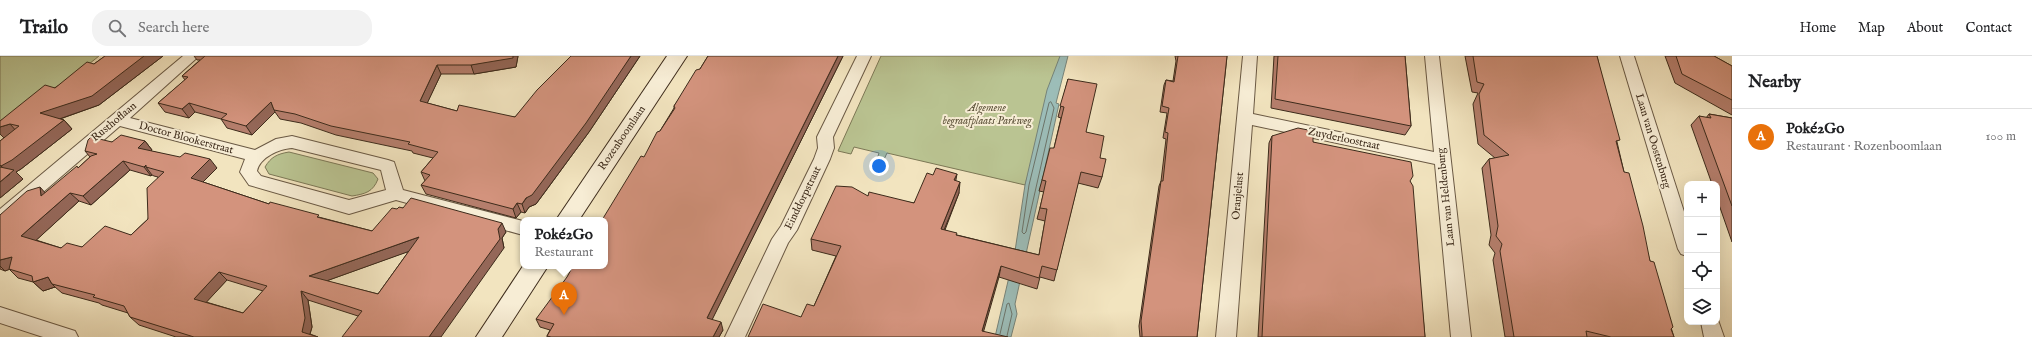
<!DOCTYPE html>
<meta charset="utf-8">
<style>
:root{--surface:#fff;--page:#f2f2f2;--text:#202124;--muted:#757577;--line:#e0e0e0;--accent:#8f2418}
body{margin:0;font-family:"IM FELL English",serif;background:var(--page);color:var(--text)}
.controls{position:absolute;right:12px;bottom:12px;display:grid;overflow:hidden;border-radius:8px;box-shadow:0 4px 16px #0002}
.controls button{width:36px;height:36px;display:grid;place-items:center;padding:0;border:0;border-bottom:1px solid var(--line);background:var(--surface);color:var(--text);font:20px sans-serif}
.you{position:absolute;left:879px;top:110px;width:14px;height:14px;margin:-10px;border:3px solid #fff;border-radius:50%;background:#1a73e8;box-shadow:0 0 0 6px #1a73e833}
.badge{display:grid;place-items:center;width:26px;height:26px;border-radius:50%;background:var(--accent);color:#fff;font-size:13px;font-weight:700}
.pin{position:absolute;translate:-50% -33px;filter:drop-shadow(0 1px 2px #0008)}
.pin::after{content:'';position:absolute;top:21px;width:14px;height:12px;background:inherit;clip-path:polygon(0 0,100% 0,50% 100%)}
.popup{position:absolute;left:520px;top:161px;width:88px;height:52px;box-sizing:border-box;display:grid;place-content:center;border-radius:8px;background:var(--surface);filter:drop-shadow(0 1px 3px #0005);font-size:13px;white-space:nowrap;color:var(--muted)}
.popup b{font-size:15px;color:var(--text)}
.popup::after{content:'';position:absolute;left:50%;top:100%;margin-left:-8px;border:8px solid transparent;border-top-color:var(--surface)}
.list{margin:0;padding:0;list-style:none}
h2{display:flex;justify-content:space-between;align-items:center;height:52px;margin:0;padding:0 16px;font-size:17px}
h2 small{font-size:13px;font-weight:400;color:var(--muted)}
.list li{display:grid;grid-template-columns:26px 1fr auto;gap:12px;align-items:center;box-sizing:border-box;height:56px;padding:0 16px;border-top:1px solid var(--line)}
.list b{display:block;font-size:15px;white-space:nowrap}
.list p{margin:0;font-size:13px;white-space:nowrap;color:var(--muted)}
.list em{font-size:13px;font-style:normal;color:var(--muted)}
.icon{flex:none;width:22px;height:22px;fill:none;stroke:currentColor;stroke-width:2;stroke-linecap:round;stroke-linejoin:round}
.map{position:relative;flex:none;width:1732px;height:281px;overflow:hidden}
header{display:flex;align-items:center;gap:24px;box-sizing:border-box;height:56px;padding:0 20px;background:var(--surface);border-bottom:1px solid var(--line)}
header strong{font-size:19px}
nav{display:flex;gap:22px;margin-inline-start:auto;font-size:14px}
.search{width:280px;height:36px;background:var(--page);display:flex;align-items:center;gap:10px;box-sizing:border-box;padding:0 14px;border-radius:16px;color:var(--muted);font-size:15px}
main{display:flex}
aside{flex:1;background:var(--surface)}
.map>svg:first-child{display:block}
</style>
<header>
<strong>Trailo</strong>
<div class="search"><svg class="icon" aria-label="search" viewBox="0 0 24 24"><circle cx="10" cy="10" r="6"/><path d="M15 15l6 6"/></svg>Search here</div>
<nav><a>Home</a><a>Map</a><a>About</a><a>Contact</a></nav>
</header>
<main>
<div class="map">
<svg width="1732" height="281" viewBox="0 0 1732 281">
<rect width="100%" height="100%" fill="#f2e4bf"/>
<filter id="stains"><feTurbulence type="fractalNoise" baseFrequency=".005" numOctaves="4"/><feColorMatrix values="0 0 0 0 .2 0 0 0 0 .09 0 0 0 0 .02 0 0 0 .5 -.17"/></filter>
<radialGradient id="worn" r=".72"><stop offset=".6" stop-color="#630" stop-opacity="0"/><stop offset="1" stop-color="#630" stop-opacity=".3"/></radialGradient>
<g fill="#bac492" stroke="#7c7856">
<path d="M0,0H99L0,79Z"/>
<path d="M881,0H1064L1025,129L887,97L881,110L875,109L879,97L854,91L851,98L838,95Z"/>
<path d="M289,96L373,117L378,123C373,136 365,138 352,140L269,118L265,111C271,101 277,98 289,96Z"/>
</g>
<path fill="#9cbdb8" stroke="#768379" d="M1060,0H1068L1056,47L1059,48L1015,248L1017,258L1011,281H995L1015,195L1025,129L1047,34Z"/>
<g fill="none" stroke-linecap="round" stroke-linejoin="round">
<g stroke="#6c746a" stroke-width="1">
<path d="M1051,46L1054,52L1026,176L1024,178L1022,176L1029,129L1049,47Z"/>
<path d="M1000,278L1007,248L1009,247L1012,258L1007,280"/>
</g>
<defs>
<g id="street">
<path d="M183,0H199L130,62L255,94L276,83L292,80L388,104L394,106L403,134L523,165V179L396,144L349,158L249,129L240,116L245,103L120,70L6,168L0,170V153ZM292,92L381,114L386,134L349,144L261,120L257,115C260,101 279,93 292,92Z"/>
<path d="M857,0H871L833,81L834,92L830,103L797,174L788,187L745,281H725L772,183L781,170L814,103L818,92L817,81Z"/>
<path d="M1243,0H1257L1253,58L1434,96L1425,0H1439L1471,281H1451L1435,108L1252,69L1236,281H1216Z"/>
<path d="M1620,0H1634L1687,165V200L1681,198L1678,193Z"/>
<path d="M0,251L75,275L78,281H43L0,267Z"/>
<path d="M1717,261L1724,281H1704L1701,266H1717Z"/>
</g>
<g id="secondary">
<path d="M667,0H687L579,164H556Z"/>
<path d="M523,210H548L502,281H476Z"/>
</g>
</defs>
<use href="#street" stroke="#6a5944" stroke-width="2"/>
<use href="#secondary" stroke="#3d2b1b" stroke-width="2"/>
<use href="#street" fill="#f7edd5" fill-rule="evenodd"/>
<use href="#secondary" fill="#f7edd5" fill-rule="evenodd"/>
</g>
<g fill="#b57e6c" stroke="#3d2b1b" fill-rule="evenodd">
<path d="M105,0H163L99,49L60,63L64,64L72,73L21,113L16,116L23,123L0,142V85L4,82L0,78V65L94,8Z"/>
<path d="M194,0H518L516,11L474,18H441L427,47L457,55L515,61L571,0H640L589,76L545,136L536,148L529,151L525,157L521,156L516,162L426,138L421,129L425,125L421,116L433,102L413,97L412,95L336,79L301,67L280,63L275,56L252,79L227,72L221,63L195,56L189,62L165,56L158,47L185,24L182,20L200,4H197Z"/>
<path d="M708,0H843L712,263L723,274L719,281H547V280L550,274L540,271L536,263L605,210L660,75L674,52V50L700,13Z"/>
<path d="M1175,0H1227L1197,281H1140L1139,270L1159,130L1161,125L1166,83L1163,82L1167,57L1160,56L1164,29L1166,24L1173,25L1176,5Z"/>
<path d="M1274,0H1405L1411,70L1405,79L1271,52Z"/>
<path d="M1465,0H1597L1624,116L1650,205L1674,281H1505L1493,204L1495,197L1489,189L1491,179L1482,112L1489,103L1495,102L1478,88L1473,48L1478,37L1472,36Z"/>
<path d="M1665,0H1714L1732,10V59L1675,27Z"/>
<path d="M1068,23L1086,76L1100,102L1102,121L1098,132L1078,127L1054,225L1040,221L1037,233L999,221L801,261L814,250L836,200L812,194L811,183L868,140L914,147L933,119L956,125L959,137L945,174L957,179L1039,199L1045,165L1037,163L1044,136L1039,135L1042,124L1054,92L1061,62L1058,61Z"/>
<path d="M1709,58L1732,62V186L1717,143V128H1712L1691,69L1699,60L1706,62Z"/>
<path d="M1272,80L1313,86L1410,125L1425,281H1258L1269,87Z"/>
<path d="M145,85L152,94L151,95L217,112L203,126L269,148L372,175L397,153L403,152L506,176L502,182L504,192L358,260L308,244L312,271L310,278L318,281H176L139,269L130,261L128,257L102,249L99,247L62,237L55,231L43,235L33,226L18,222L9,213L5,215L0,213V159L45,137L78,112L90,101L85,95L112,86ZM130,114L151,120L152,119L154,120L158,121L148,163L131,179L82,191L61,192L36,184L79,145L91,149ZM409,195L378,238L326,225ZM227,224L263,235L243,257L206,246Z"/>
</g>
<g fill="#946758" stroke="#3d2b1b">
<path d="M144,0H163L99,49L48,67L40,57Z"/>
<path d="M513,0H518L516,11L474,18L471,9Z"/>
<path d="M631,0H640L589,76L536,148L529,151L525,157L522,148Z"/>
<path d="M838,0H843L709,270L707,262Z"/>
<path d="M437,9L441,18L424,54L420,45Z"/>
<path d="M271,46L275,56L252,79L246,70Z"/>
<path d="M189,47L195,56L189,62L182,53Z"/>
<path d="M64,64L72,73L21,113L16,116L23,123L0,142V126L10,118L1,110Z"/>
<path d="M10,68L18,77L4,82L0,78V71Z"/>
<path d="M145,85L152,94L145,100L138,92Z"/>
<path d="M210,103L217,112L198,131L191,122Z"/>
<path d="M123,105L130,114L91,149L83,140Z"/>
<path d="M146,109V111L152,119L151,120L144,111Z"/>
<path d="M957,118L955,129L954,124Z"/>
<path d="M960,126L959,137L940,184L941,173Z"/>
<path d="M40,131L48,140H41Z"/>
<path d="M70,137L79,145L31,189L21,180Z"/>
<path d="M517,147L521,156L516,162L513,153Z"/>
<path d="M502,167L506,176L502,182L504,192L441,281H429L498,173Z"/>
<path d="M419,181L424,190L315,229L309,220Z"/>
<path d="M12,201L22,209L5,215L0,210V204Z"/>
<path d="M1001,210L999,221L982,281V275Z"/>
<path d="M219,216L227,224L202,251L194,243Z"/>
<path d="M48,221L52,228L55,231L43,235L33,226Z"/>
<path d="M301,235L308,244L312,271L309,281L302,276Z"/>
<path d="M721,266L723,274L719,281H713Z"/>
</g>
<g fill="#d3937d" stroke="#3d2b1b" fill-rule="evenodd">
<path d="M105,0H144L92,40L40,57L64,64L12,104L1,110L0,109V85L19,70L10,68L0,71V65L45,29L55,32L87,6L94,8Z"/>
<path d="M205,0H513V2L471,9H437L420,45L457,55L459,49L515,61L537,34L571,0H631L586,67L532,139L526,142L522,148L517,147L513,153L421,129L430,119L421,116L438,96L408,88L410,86L331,70L295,58L274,54L271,46L246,70L221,63L227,58L189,47L182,53L158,47L188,21L182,20Z"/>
<path d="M708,0H838L707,262L721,266L713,281H551L547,280L554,268L536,263L567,221L573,210H605V164H602L641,100L644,101L657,76L660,75L675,52L674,50L696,14L700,13Z"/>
<path d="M1178,0H1227L1197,281H1142V278L1141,265L1161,125H1163L1168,77L1165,76L1169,52L1162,50L1166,24L1174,26Z"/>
<path d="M1278,0H1405L1411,70L1275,43Z"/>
<path d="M1473,0H1597L1620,84L1616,85L1624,116L1629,117L1643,170L1650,205L1654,206L1673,271L1671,273L1674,281H1611L1586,275L1587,281H1514L1500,195L1502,188L1496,180L1498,170L1489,103L1509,99L1484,79L1479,38L1484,28L1477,26Z"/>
<path d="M1676,0H1714L1732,10V44L1682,18Z"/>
<path d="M1068,23L1097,28L1086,76L1104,80L1100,102L1106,103L1102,121L1081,116L1057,214L1042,210L1039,222L1001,210L982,275L1008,281H748L763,248L801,261L807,248L814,250L841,190L811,183L836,130L852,131L868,140L869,136L914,147L927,117L933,119L936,112L957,118L954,124L960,126L941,173L957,177L956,179L1039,199L1047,153L1040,152L1046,125L1042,124L1050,92H1054L1064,51L1060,50Z"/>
<path d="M1709,58L1732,62V150L1699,60L1711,62Z"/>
<path d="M1298,72L1313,75V86L1411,106L1413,120L1410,125L1413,130L1425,281H1262L1272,80Z"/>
<path d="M121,79L145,85L138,92L180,101L185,97L210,103L191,122L269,148L270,146L319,159L317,161L372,175L392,152L397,153L399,151L403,152L411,142L502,167L498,173L500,183L429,281H342L362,255L301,235L305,262L302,276L318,281H194L130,261L124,250L93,241L95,239L52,228L48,221L33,226L32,220L9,213L12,201L0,204V159L27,135L40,131L41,140L77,110L78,112L91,100L97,98L85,95L88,84L91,81L112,86ZM123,105L144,111L146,109V111L164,116L147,132L148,163L131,179L105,170L82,191L67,187L61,192L21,180L70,137L83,140ZM419,181L378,238L309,220ZM219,216L267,230L243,257L194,243Z"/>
<path d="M0,111L14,114L0,126Z"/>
</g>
<g text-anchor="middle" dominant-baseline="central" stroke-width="4" stroke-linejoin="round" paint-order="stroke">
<g font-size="11" font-style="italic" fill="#5c5139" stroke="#f7edd5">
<text x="987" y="52">Algemene<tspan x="987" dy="13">begraafplaats Parkweg</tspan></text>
</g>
<g font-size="11" fill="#3d2b1b" stroke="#f7edd5">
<text transform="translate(114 66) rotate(-40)">Rusthoflaan</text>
<text transform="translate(186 82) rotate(15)">Doctor Blookerstraat</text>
<text transform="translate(622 82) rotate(-56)">Rozenboomlaan</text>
<text transform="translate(1344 83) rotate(12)">Zuyderloostraat</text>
<text transform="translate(1653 85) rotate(73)">Laan van Oostenburg</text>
<text transform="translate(1238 140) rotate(-85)">Oranjelust</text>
<text transform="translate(1446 141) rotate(-96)">Laan van Heldenburg</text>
<text transform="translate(803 142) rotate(-64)">Einddorpstraat</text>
</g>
</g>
<rect width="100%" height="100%" filter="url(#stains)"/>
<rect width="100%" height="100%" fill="url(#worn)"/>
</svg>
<div class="controls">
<button>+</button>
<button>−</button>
<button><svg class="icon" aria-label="locate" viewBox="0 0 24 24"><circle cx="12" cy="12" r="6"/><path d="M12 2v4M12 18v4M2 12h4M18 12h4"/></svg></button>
<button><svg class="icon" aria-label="layers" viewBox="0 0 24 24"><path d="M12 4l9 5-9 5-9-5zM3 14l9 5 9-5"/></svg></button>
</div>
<div class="you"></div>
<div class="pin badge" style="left:564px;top:259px;background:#e8710a">A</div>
<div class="popup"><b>Poké2Go</b>Restaurant</div>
</div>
<aside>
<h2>Nearby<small></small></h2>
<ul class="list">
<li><span class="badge" style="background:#e8710a">A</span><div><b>Poké2Go</b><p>Restaurant · Rozenboomlaan</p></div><em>100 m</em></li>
</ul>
</aside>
</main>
